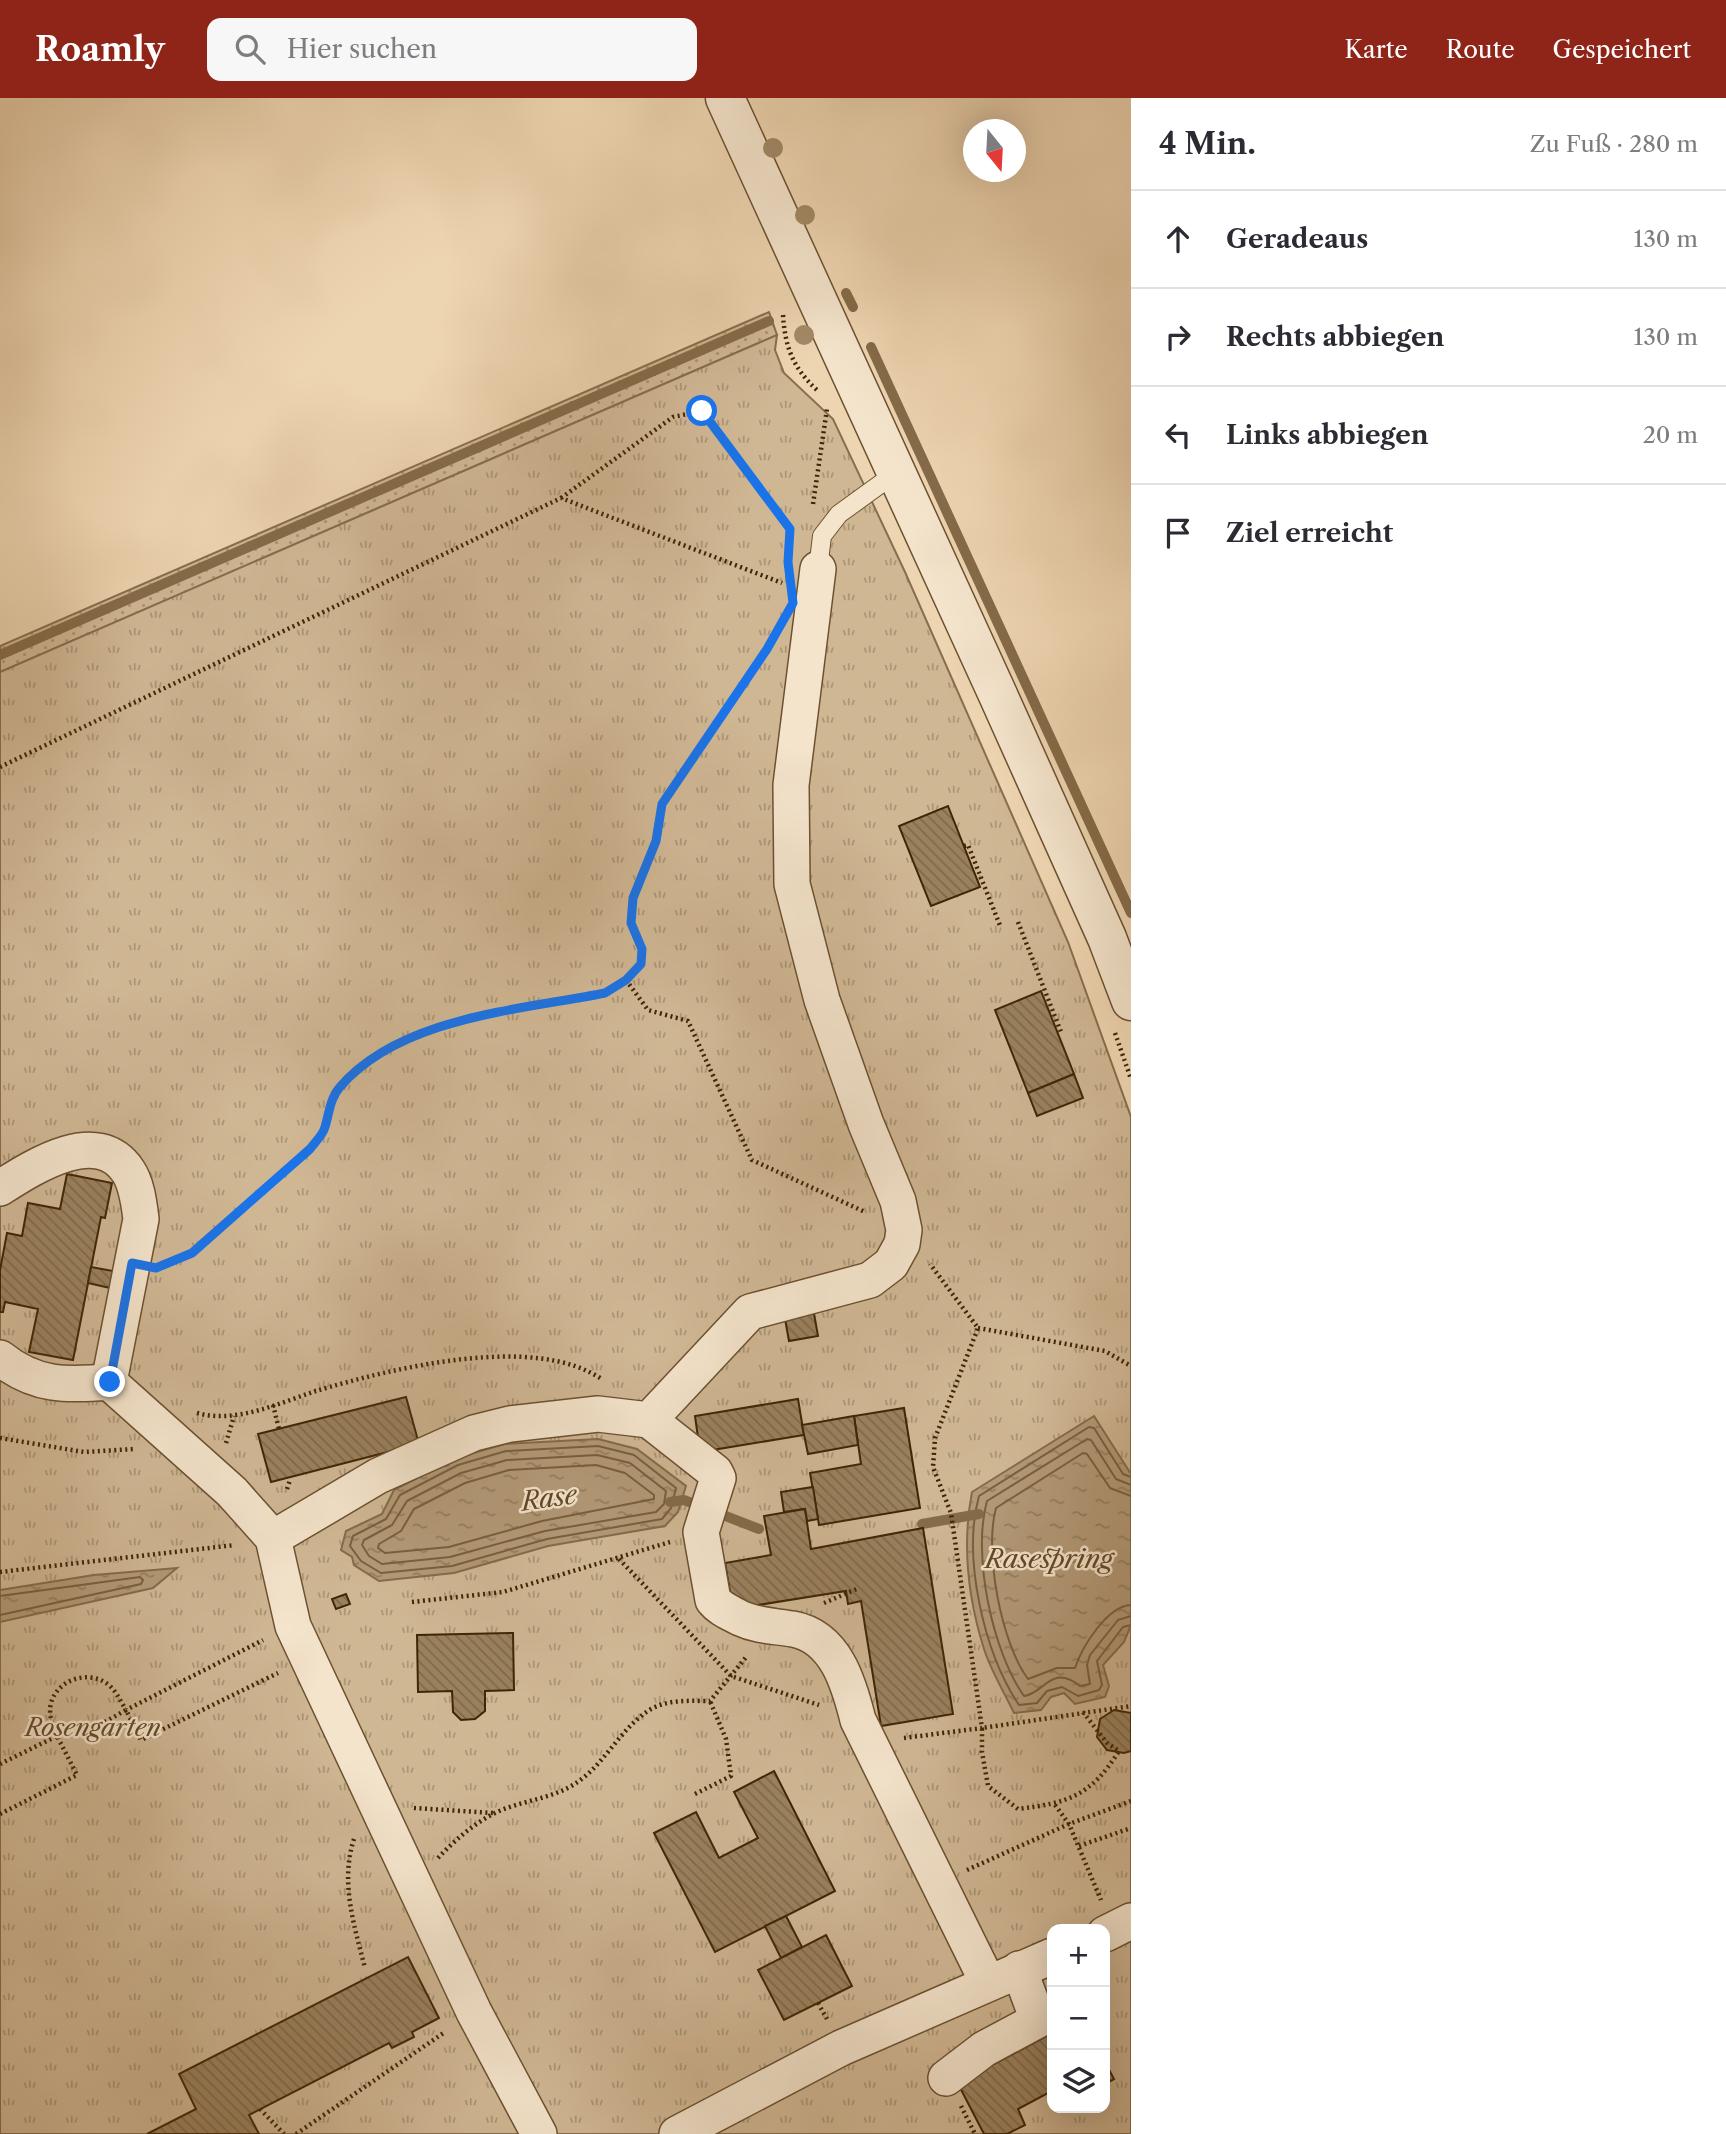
<!DOCTYPE html>
<html lang="de">
<meta charset="utf-8">
<style>
:root{--surface:#fff;--page:#f7f7f7;--text:#2b2b33;--muted:#7c7c81;--line:#e1e1e2;--accent:#8f2418}
body{margin:0;font-family:"Libre Caslon Text",serif;background:var(--page);color:var(--text)}
.controls{position:absolute;right:21px;bottom:21px;display:grid;overflow:hidden;border-radius:14px;box-shadow:0 7px 28px #0002}
.controls button{width:63px;height:63px;display:grid;place-items:center;padding:0;border:0;border-bottom:2px solid var(--line);background:var(--surface);color:var(--text);font:35px sans-serif}
.compass{position:absolute;left:963px;top:21px;width:63px;height:63px;border-radius:50%;background:var(--surface);box-shadow:0 7px 28px #0002;rotate:162deg}
.stop{position:absolute;width:21px;height:21px;margin:-16px;border:5px solid #1a73e8;border-radius:50%;background:#fff}
.stop.end{background:#1a73e8;border-color:#fff;box-shadow:0 2px 7px #0008}
.list{margin:0;padding:0;list-style:none}
h2{display:flex;justify-content:space-between;align-items:center;height:91px;margin:0;padding:0 28px;font-size:30px}
h2 small{font-size:23px;font-weight:400;color:var(--muted)}
.list li{display:grid;grid-template-columns:46px 1fr auto;gap:21px;align-items:center;box-sizing:border-box;height:98px;padding:0 28px;border-top:2px solid var(--line)}
.list b{display:block;font-size:26px;white-space:nowrap}
.list em{font-size:23px;font-style:normal;color:var(--muted)}
.icon{flex:none;width:38px;height:38px;fill:none;stroke:currentColor;stroke-width:2;stroke-linecap:round;stroke-linejoin:round}
.map{position:relative;flex:none;width:1131px;height:2036px;overflow:hidden}
header{display:flex;align-items:center;gap:42px;box-sizing:border-box;height:98px;padding:0 35px;background:var(--accent);color:#fff}
header strong{font-size:33px}
nav{display:flex;gap:38px;margin-inline-start:auto;font-size:24px}
.search{width:490px;height:63px;background:var(--page);display:flex;align-items:center;gap:18px;box-sizing:border-box;padding:0 24px;border-radius:14px;color:var(--muted);font-size:26px}
main{display:flex}
aside{flex:1;background:var(--surface)}
.map>svg:first-child{display:block}
</style>
<header>
<strong>Roamly</strong>
<div class="search"><svg class="icon" aria-label="search" viewBox="0 0 24 24"><circle cx="10" cy="10" r="6"/><path d="M15 15l6 6"/></svg>Hier suchen</div>
<nav><a>Karte</a><a>Route</a><a>Gespeichert</a></nav>
</header>
<main>
<div class="map">
<svg width="1131" height="2036" viewBox="0 0 1131 2036">
<defs>
<pattern id="grass-dots" width="8" height="8" patternUnits="userSpaceOnUse" patternTransform="scale(1.75)"><rect width="8" height="8" fill="#d0b794"/><path d="M2 2h.1M6 6h.1" fill="none" stroke="#aa9577" stroke-width="1.8" stroke-linecap="round"/></pattern>
<pattern id="park-tufts" width="24" height="20" patternUnits="userSpaceOnUse" patternTransform="scale(1.75)"><rect width="24" height="20" fill="#d0b794"/><path d="M3 7l-1-3M5 7V3M7 7l1-3M15 17l-1-3M17 17v-4M19 17l1-3" fill="none" stroke="#aa9577"/></pattern>
<pattern id="water-ripples" width="26" height="14" patternUnits="userSpaceOnUse" patternTransform="scale(1.75)"><rect width="26" height="14" fill="#b39977"/><path d="M2 4q2-2 4 0t4 0M15 11q2-2 4 0t4 0" fill="none" stroke="#937d60"/></pattern>
<pattern id="building-back-hatch" width="6" height="6" patternUnits="userSpaceOnUse" patternTransform="scale(1.75)"><rect width="6" height="6" fill="#9a815e"/><path d="M-1 5l2 2M0 0l6 6M5-1l2 2" fill="none" stroke="#7f694c"/></pattern>
</defs>
<rect width="100%" height="100%" fill="#eed5b1"/>
<filter id="stains"><feTurbulence type="fractalNoise" baseFrequency=".00286" numOctaves="4"/><feColorMatrix values="0 0 0 0 .2 0 0 0 0 .09 0 0 0 0 .02 0 0 0 .5 -.17"/></filter>
<radialGradient id="worn" r=".72"><stop offset=".6" stop-color="#630" stop-opacity="0"/><stop offset="1" stop-color="#630" stop-opacity=".3"/></radialGradient>
<path fill="url(#grass-dots)" stroke="#886e4c" stroke-width="2" d="M769,214L777,237L0,574V548Z"/>
<path fill="url(#park-tufts)" stroke="#886e4c" stroke-width="2" fill-rule="evenodd" d="M777,237L775,252L784,275L833,321L905,474L1068,844L1131,1019V2036H0V574ZM1052,1831H1105V2010H1052Z"/>
<g fill="url(#water-ripples)" stroke="#856b49" stroke-width="2">
<path d="M1094,1318L1131,1376V1527L1124,1544L1103,1567L1109,1588L1105,1599L1075,1606L1064,1595L1051,1599L1041,1612L1014,1615C1004,1594 991,1573 984,1551C968,1500 962,1446 972,1394Z"/>
<path d="M598,1341L637,1351L686,1388L678,1414L665,1428L548,1448L454,1475L379,1483L354,1467L352,1459L341,1452L346,1433L382,1416L394,1392L456,1360L505,1346Z"/>
<path d="M177,1470L153,1490L0,1524V1492L94,1477Z"/>
</g>
<g fill="none" stroke-linecap="round" stroke-linejoin="round">
<g stroke="#7a5f3e" stroke-width="2">
<path d="M598,1348L634,1357L676,1390L671,1410L662,1421L547,1441L452,1468L381,1475L361,1463L350,1448L353,1438L386,1421L400,1397L458,1367L506,1353Z"/>
<path d="M597,1357L630,1365L666,1393L664,1406L656,1414L545,1433L450,1459L382,1466L369,1458L362,1447L364,1442L392,1427L407,1403L461,1375L507,1362Z"/>
<path d="M596,1367L625,1375L654,1397V1401L542,1423L449,1449L385,1455L378,1450L379,1446L401,1433L414,1411L465,1385L509,1372Z"/>
<path d="M1131,1379L1123,1376L1094,1330L1089,1329L979,1398C962,1459 984,1555 1019,1607L1037,1605L1047,1593L1062,1589L1078,1598L1099,1592L1102,1587L1097,1563L1123,1529L1131,1527"/>
<path d="M1131,1387L1116,1381L1091,1342L1087,1341L987,1403C972,1456 992,1553 1024,1598C1044,1596 1051,1565 1080,1588L1090,1586L1087,1567L1090,1557L1118,1522L1131,1518"/>
<path d="M1131,1398L1110,1390L1087,1356L1083,1355L996,1410C984,1453 1001,1545 1028,1581L1057,1570H1075C1082,1549 1107,1508 1131,1507"/>
<path d="M0,1498L140,1479L143,1482L141,1486L0,1517"/>
</g>
<g stroke="#856b49" stroke-width="10">
<path d="M846,195L853,209"/>
<path d="M871,249L1131,815"/>
<path d="M0,557L769,223"/>
<path d="M670,1404L684,1402L759,1431"/>
<path d="M922,1426L979,1416"/>
</g>
</g>
<g fill="url(#building-back-hatch)" stroke="#402505" stroke-width="2">
<path d="M948,708L980,789L931,808L899,728Z"/>
<path d="M1041,893L1074,976L1028,995L995,912Z"/>
<path d="M1074,976L1083,1000L1037,1018L1028,995Z"/>
<path d="M67,1076L112,1085L105,1120L101,1119L73,1262L29,1254L38,1211L5,1204L3,1214H0V1172L7,1135L22,1138L28,1105L60,1111Z"/>
<path d="M91,1169L113,1173L110,1190L88,1185Z"/>
<path d="M813,1210L818,1238L789,1243L784,1215Z"/>
<path d="M406,1299L419,1346L271,1384L258,1336Z"/>
<path d="M798,1301L804,1337L700,1354L695,1318Z"/>
<path d="M904,1310L920,1410L819,1427L810,1375L861,1366L854,1318Z"/>
<path d="M854,1318L858,1347L808,1356L802,1327Z"/>
<path d="M813,1389L818,1421L807,1423L805,1411L784,1414L781,1394Z"/>
<path d="M805,1411L811,1451L923,1430L953,1616L881,1628L861,1503L848,1506L846,1493L733,1511L725,1465L771,1457L764,1418Z"/>
<path d="M346,1496L350,1506L336,1511L332,1501Z"/>
<path d="M513,1535L514,1592L485,1593V1613L475,1621L461,1622L453,1614L452,1593L418,1594L417,1537Z"/>
<path d="M1114,1612L1131,1615V1653L1124,1655L1107,1652L1097,1639L1100,1621Z"/>
<path d="M774,1673L835,1793L715,1854L654,1735L696,1714L719,1760L758,1740L734,1694Z"/>
<path d="M786,1818L802,1849L781,1860L765,1828Z"/>
<path d="M826,1837L852,1888L784,1922L758,1872Z"/>
<path d="M408,1859L439,1920L412,1934L414,1939L392,1950L389,1945L249,2017L259,2036H147L196,2011L179,1976Z"/>
<path d="M1052,1932V1993L1018,2011L1025,2027L1007,2036H984L956,1982L992,1963L994,1966L1045,1939L1043,1936Z"/>
<path d="M1105,1964L1114,1981L1105,1986Z"/>
</g>
<g fill="none" stroke-linecap="round" stroke-linejoin="round">
<defs>
<path id="service" d="M818,471L822,438L839,416L897,374"/>
<g id="minor">
<path d="M0,1090C33,1069 97,1027 128,1073C137,1086 139,1106 141,1121L109,1284"/>
<path d="M0,1260C36,1289 66,1287 109,1284L232,1394L273,1440L293,1528L474,1914L539,2036"/>
<path d="M649,1322L715,1374L718,1380L701,1434L713,1502C720,1511 731,1515 740,1520C757,1528 775,1528 793,1531C836,1539 849,1586 858,1622L988,1885"/>
<path d="M273,1440L378,1378L474,1335L510,1326L598,1316L649,1322L750,1214L870,1182L891,1166L902,1146L904,1132L898,1103L866,1026L822,902L792,786L791,687L818,471"/>
<path d="M1105,1836L1131,1823"/>
<path d="M946,1980L984,1951L1038,1922L1019,1871"/>
<path d="M677,2036L841,1950L1052,1858"/>
</g>
<path id="tertiary" d="M725,0L998,597L1107,840L1131,903"/>
</defs>
<use href="#service" stroke="#6c5130" stroke-width="20"/>
<use href="#minor" stroke="#6c5130" stroke-width="38"/>
<use href="#tertiary" stroke="#6c5130" stroke-width="41"/>
<g stroke="#402505" stroke-width="4.5" stroke-dasharray="2 3.5" stroke-linecap="butt">
<path d="M783,217C785,249 793,270 817,292"/>
<path d="M561,400L673,319L702,313L790,431L789,452"/>
<path d="M813,406L827,311"/>
<path d="M0,669L561,400L782,485"/>
<path d="M964,748L968,747L1001,830"/>
<path d="M1018,824L1061,934L1057,935"/>
<path d="M626,882L648,912L688,923L752,1062L865,1114"/>
<path d="M1115,935L1131,981"/>
<path d="M166,1167L192,1155L310,1051C315,1044 323,1037 325,1029C329,1016 331,1000 340,989C399,921 521,912 605,895L626,882L641,866L642,851L631,825L633,800L656,743L662,707L774,539"/>
<path d="M978,1230L1105,1253L1131,1268"/>
<path d="M273,1307L279,1331"/>
<path d="M197,1315C236,1326 279,1305 316,1293C390,1271 535,1234 603,1282"/>
<path d="M0,1340L84,1354L134,1351"/>
<path d="M226,1345L234,1318"/>
<path d="M287,1391L290,1382"/>
<path d="M619,1461L731,1578L819,1607"/>
<path d="M0,1474L235,1447"/>
<path d="M412,1504L503,1494L670,1444"/>
<path d="M824,1505L859,1490"/>
<path d="M1083,1614L1107,1645L1119,1653C1091,1698 1068,1705 1018,1711L988,1688L982,1654V1630L1131,1608"/>
<path d="M904,1640L982,1630L951,1415L933,1369L935,1340L978,1230L930,1166"/>
<path d="M0,1666L57,1638C53,1628 48,1617 51,1605C58,1580 91,1571 110,1588C117,1595 121,1604 126,1612L263,1542"/>
<path d="M695,1696L731,1678L726,1641L710,1603"/>
<path d="M1055,1707L1069,1726L1101,1802"/>
<path d="M414,1710L493,1715"/>
<path d="M0,1716L77,1677L57,1638L78,1628L96,1629L126,1612L141,1642L278,1575"/>
<path d="M354,1741C340,1784 354,1827 365,1870"/>
<path d="M1079,1748L1131,1730"/>
<path d="M438,1760C454,1743 472,1727 493,1716C522,1701 556,1702 583,1680C608,1660 623,1628 651,1611C669,1601 690,1603 710,1603L747,1558"/>
<path d="M967,1772L1069,1726L1131,1703"/>
<path d="M818,1905L827,1921"/>
<path d="M961,2008L975,2036"/>
<path d="M260,2011L284,2036"/>
<path d="M296,2036L445,1934"/>
</g>
<use href="#service" stroke="#f4e4cc" stroke-width="18"/>
<use href="#minor" stroke="#f4e4cc" stroke-width="35"/>
<use href="#tertiary" stroke="#f4e4cc" stroke-width="38"/>
</g>
<g fill="#a28966">
<circle cx="773" cy="50" r="10"/>
<circle cx="805" cy="117" r="10"/>
<circle cx="804" cy="237" r="10"/>
</g>
<g fill="none" stroke-linecap="round" stroke-linejoin="round">
<path stroke="#1a73e8" stroke-width="9" d="M110,1284L132,1165L156,1170L192,1155L310,1051C315,1044 323,1037 325,1029C329,1016 330,1000 340,989C400,919 520,912 605,895L626,882L641,866L642,851L631,825L633,800L656,743L662,706L767,551L793,505L788,464L790,431L702,313"/>
</g>
<g text-anchor="middle" dominant-baseline="central" stroke-width="5" stroke-linejoin="round" paint-order="stroke">
<g font-size="24" font-style="italic" fill="#644a29" stroke="#f4e4cc">
<text x="93" y="1629">Rosengarten</text>
</g>
<g font-size="26" font-style="italic" fill="#624827" stroke="#f4e4cc">
<text transform="translate(549 1400) rotate(-8)">Rase</text>
<text x="1049" y="1461">Rasespring</text>
</g>
</g>
<rect width="100%" height="100%" filter="url(#stains)"/>
<rect width="100%" height="100%" fill="url(#worn)"/>
</svg>
<div class="controls">
<button>+</button>
<button>−</button>
<button><svg class="icon" aria-label="layers" viewBox="0 0 24 24"><path d="M12 4l9 5-9 5-9-5zM3 14l9 5 9-5"/></svg></button>
</div>
<svg class="compass" viewBox="-18 -18 36 36"><path d="M0-13l5 13h-10z" fill="#e53935"/><path d="M0 13l5-13h-10z" fill="#7c7c81"/></svg>
<div class="stop" style="left:702px;top:313px"></div>
<div class="stop end" style="left:110px;top:1284px"></div>
</div>
<aside>
<h2>4 Min.<small>Zu Fuß · 280 m</small></h2>
<ul class="list">
<li><svg class="icon" aria-label="ahead" viewBox="0 0 24 24"><path d="M12 20V5M6 11l6-6 6 6"/></svg><div><b>Geradeaus</b></div><em>130 m</em></li>
<li><svg class="icon" aria-label="right" viewBox="0 0 24 24"><path d="M7 20v-9h11M14 6l5 5-5 5"/></svg><div><b>Rechts abbiegen</b></div><em>130 m</em></li>
<li><svg class="icon" aria-label="left" viewBox="0 0 24 24"><path d="M17 20v-9H6M10 6l-5 5 5 5"/></svg><div><b>Links abbiegen</b></div><em>20 m</em></li>
<li><svg class="icon" aria-label="arrive" viewBox="0 0 24 24"><path d="M6 21V4h12l-3 4 3 4H6"/></svg><div><b>Ziel erreicht</b></div></li>
</ul>
</aside>
</main>
